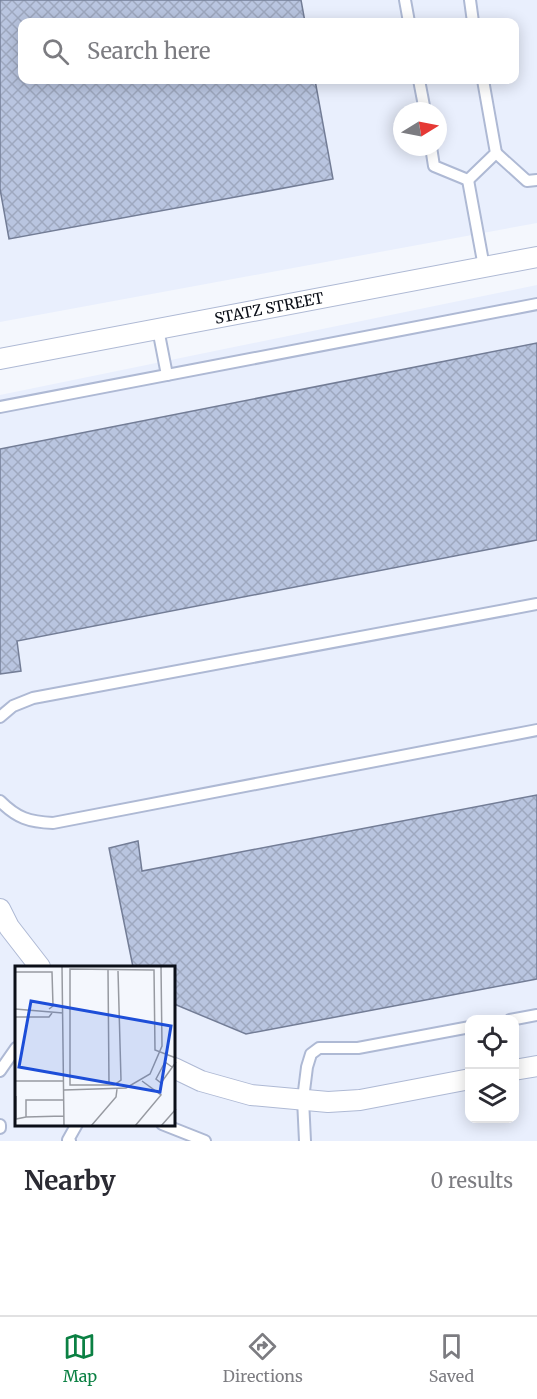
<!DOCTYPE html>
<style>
:root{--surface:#fff;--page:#f7f7f7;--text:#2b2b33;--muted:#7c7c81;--line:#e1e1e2;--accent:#0b8043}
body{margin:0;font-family:Merriweather,serif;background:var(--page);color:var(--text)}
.controls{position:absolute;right:18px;bottom:18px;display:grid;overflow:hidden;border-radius:12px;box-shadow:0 3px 15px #0003}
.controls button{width:54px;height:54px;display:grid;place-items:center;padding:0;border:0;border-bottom:2px solid var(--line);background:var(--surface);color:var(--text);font:30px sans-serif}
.compass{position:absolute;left:393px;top:102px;width:54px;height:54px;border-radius:50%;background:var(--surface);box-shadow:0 3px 15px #0003;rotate:80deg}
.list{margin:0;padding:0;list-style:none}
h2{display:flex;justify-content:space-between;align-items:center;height:78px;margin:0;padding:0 24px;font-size:26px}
h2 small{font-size:20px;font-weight:400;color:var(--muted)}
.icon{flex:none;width:33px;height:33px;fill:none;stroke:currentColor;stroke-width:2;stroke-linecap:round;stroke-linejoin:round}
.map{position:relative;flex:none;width:537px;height:1141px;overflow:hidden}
.search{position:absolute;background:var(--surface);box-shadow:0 3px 15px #0003;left:18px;right:18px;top:18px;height:66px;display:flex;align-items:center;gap:15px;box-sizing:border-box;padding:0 21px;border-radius:12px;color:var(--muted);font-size:22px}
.sheet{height:174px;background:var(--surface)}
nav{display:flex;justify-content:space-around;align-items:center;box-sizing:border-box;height:84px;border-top:2px solid var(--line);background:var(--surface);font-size:16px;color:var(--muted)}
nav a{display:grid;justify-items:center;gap:3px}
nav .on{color:var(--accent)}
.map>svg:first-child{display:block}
</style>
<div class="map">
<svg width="537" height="1141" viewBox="0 0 537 1141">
<defs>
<pattern id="building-cross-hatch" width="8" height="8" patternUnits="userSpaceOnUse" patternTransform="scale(1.5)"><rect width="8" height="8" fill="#b9c5e0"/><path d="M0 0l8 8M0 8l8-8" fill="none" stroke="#9ea8bf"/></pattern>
</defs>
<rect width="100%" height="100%" fill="#f4f7fd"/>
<g fill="#e9effd" fill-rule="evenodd">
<path d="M0,0H537V223L0,322ZM22,22H514V80H22ZM402,111H438V147H402Z"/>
<path d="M537,285V1141H0V395ZM16,967H174V1124H16ZM470,1020H514V1118H470Z"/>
</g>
<g fill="url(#building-cross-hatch)" stroke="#737d96" stroke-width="1.5">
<path d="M0,0H301L305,22H22V80H315L333,179L9,239L0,189Z"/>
<path d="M537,343V540L17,641L21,671L0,674V449Z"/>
<path d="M537,795V979L246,1034L174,1004V967H133L109,848L138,841L142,871Z"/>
</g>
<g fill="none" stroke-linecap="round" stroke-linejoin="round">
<defs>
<g id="lane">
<path d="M405,0L409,22"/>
<path d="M470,0L473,22"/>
<path d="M419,80L425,111"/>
<path d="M431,147L434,166L468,180"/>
<path d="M496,153L527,181L537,180"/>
<path d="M468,180L496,153L483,80"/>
<path d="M468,180L484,267"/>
<path d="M158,329L167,375"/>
<path d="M0,407L537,304"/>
<path d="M0,717L13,706L33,698L537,604"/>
<path d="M0,801C17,818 29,822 53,823L537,730"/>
<path d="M510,1020L537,1015"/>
<path d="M0,1071L16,1048"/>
<path d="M162,1124L205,1141"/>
<path d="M0,1125V1128"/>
<path d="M70,1141L68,1140L77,1124"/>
<path d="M305,1141L303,1099L307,1067L311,1054L319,1048H358L470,1027"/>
</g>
<g id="street">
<path d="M0,359L537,257"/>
<path d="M0,909L9,927L40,967"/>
<path d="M174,1068L201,1081L251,1095L328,1102L360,1100L470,1079"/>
<path d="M514,1070L537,1066"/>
</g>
</defs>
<use href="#lane" stroke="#aeb9d4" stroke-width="14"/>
<use href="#street" stroke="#aeb9d4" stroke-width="22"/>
<use href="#lane" stroke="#fff" stroke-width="10"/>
<use href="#street" stroke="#fff" stroke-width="20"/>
</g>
<g text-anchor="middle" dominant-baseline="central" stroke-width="4.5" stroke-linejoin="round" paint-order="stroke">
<g font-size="15" fill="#0b0f18" stroke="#fff">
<text transform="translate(269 308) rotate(-11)">STATZ STREET</text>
</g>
</g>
<g transform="translate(15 966)">
<rect width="160" height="160" fill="#f4f7fd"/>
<path fill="none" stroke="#979aa1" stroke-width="1.5" d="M47,0L49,160M93,4L94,118M103,5L106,114L99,119H55V3L139,4L140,84L161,92M0,6H37L38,40L34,43M0,43L48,47M0,51H34L37,47M157,101L150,96L141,113L146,117L161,96M0,115H49M49,124L111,122L135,108L147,80L146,0M1,130V153L11,151M49,134H11V151L49,150M76,160L101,131L102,123M120,160L146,129L127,115M146,160L161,143"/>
<path fill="#1d4ed8" fill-opacity="0.15" stroke="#1d4ed8" stroke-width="3" d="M16,35L156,60L145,126L4,101Z"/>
<rect width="160" height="160" fill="none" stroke="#0b0f18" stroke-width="3"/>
</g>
</svg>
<div class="controls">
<button><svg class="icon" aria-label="locate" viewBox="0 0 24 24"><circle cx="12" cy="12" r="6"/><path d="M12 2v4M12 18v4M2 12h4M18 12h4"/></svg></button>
<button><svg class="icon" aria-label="layers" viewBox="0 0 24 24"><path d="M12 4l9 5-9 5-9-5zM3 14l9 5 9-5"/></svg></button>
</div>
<svg class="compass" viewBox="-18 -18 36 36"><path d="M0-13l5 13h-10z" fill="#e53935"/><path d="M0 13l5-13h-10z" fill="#7c7c81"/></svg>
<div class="search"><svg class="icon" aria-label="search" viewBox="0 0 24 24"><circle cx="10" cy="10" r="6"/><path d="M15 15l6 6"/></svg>Search here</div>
</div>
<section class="sheet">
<h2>Nearby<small>0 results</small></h2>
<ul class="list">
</ul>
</section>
<nav>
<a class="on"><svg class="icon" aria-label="map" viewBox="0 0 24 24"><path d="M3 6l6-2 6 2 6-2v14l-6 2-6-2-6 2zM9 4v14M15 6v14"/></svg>Map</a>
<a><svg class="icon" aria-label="directions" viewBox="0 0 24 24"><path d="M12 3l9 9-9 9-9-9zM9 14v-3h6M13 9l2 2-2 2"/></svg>Directions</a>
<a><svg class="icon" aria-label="saved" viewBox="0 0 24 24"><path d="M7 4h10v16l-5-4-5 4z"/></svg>Saved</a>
</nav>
